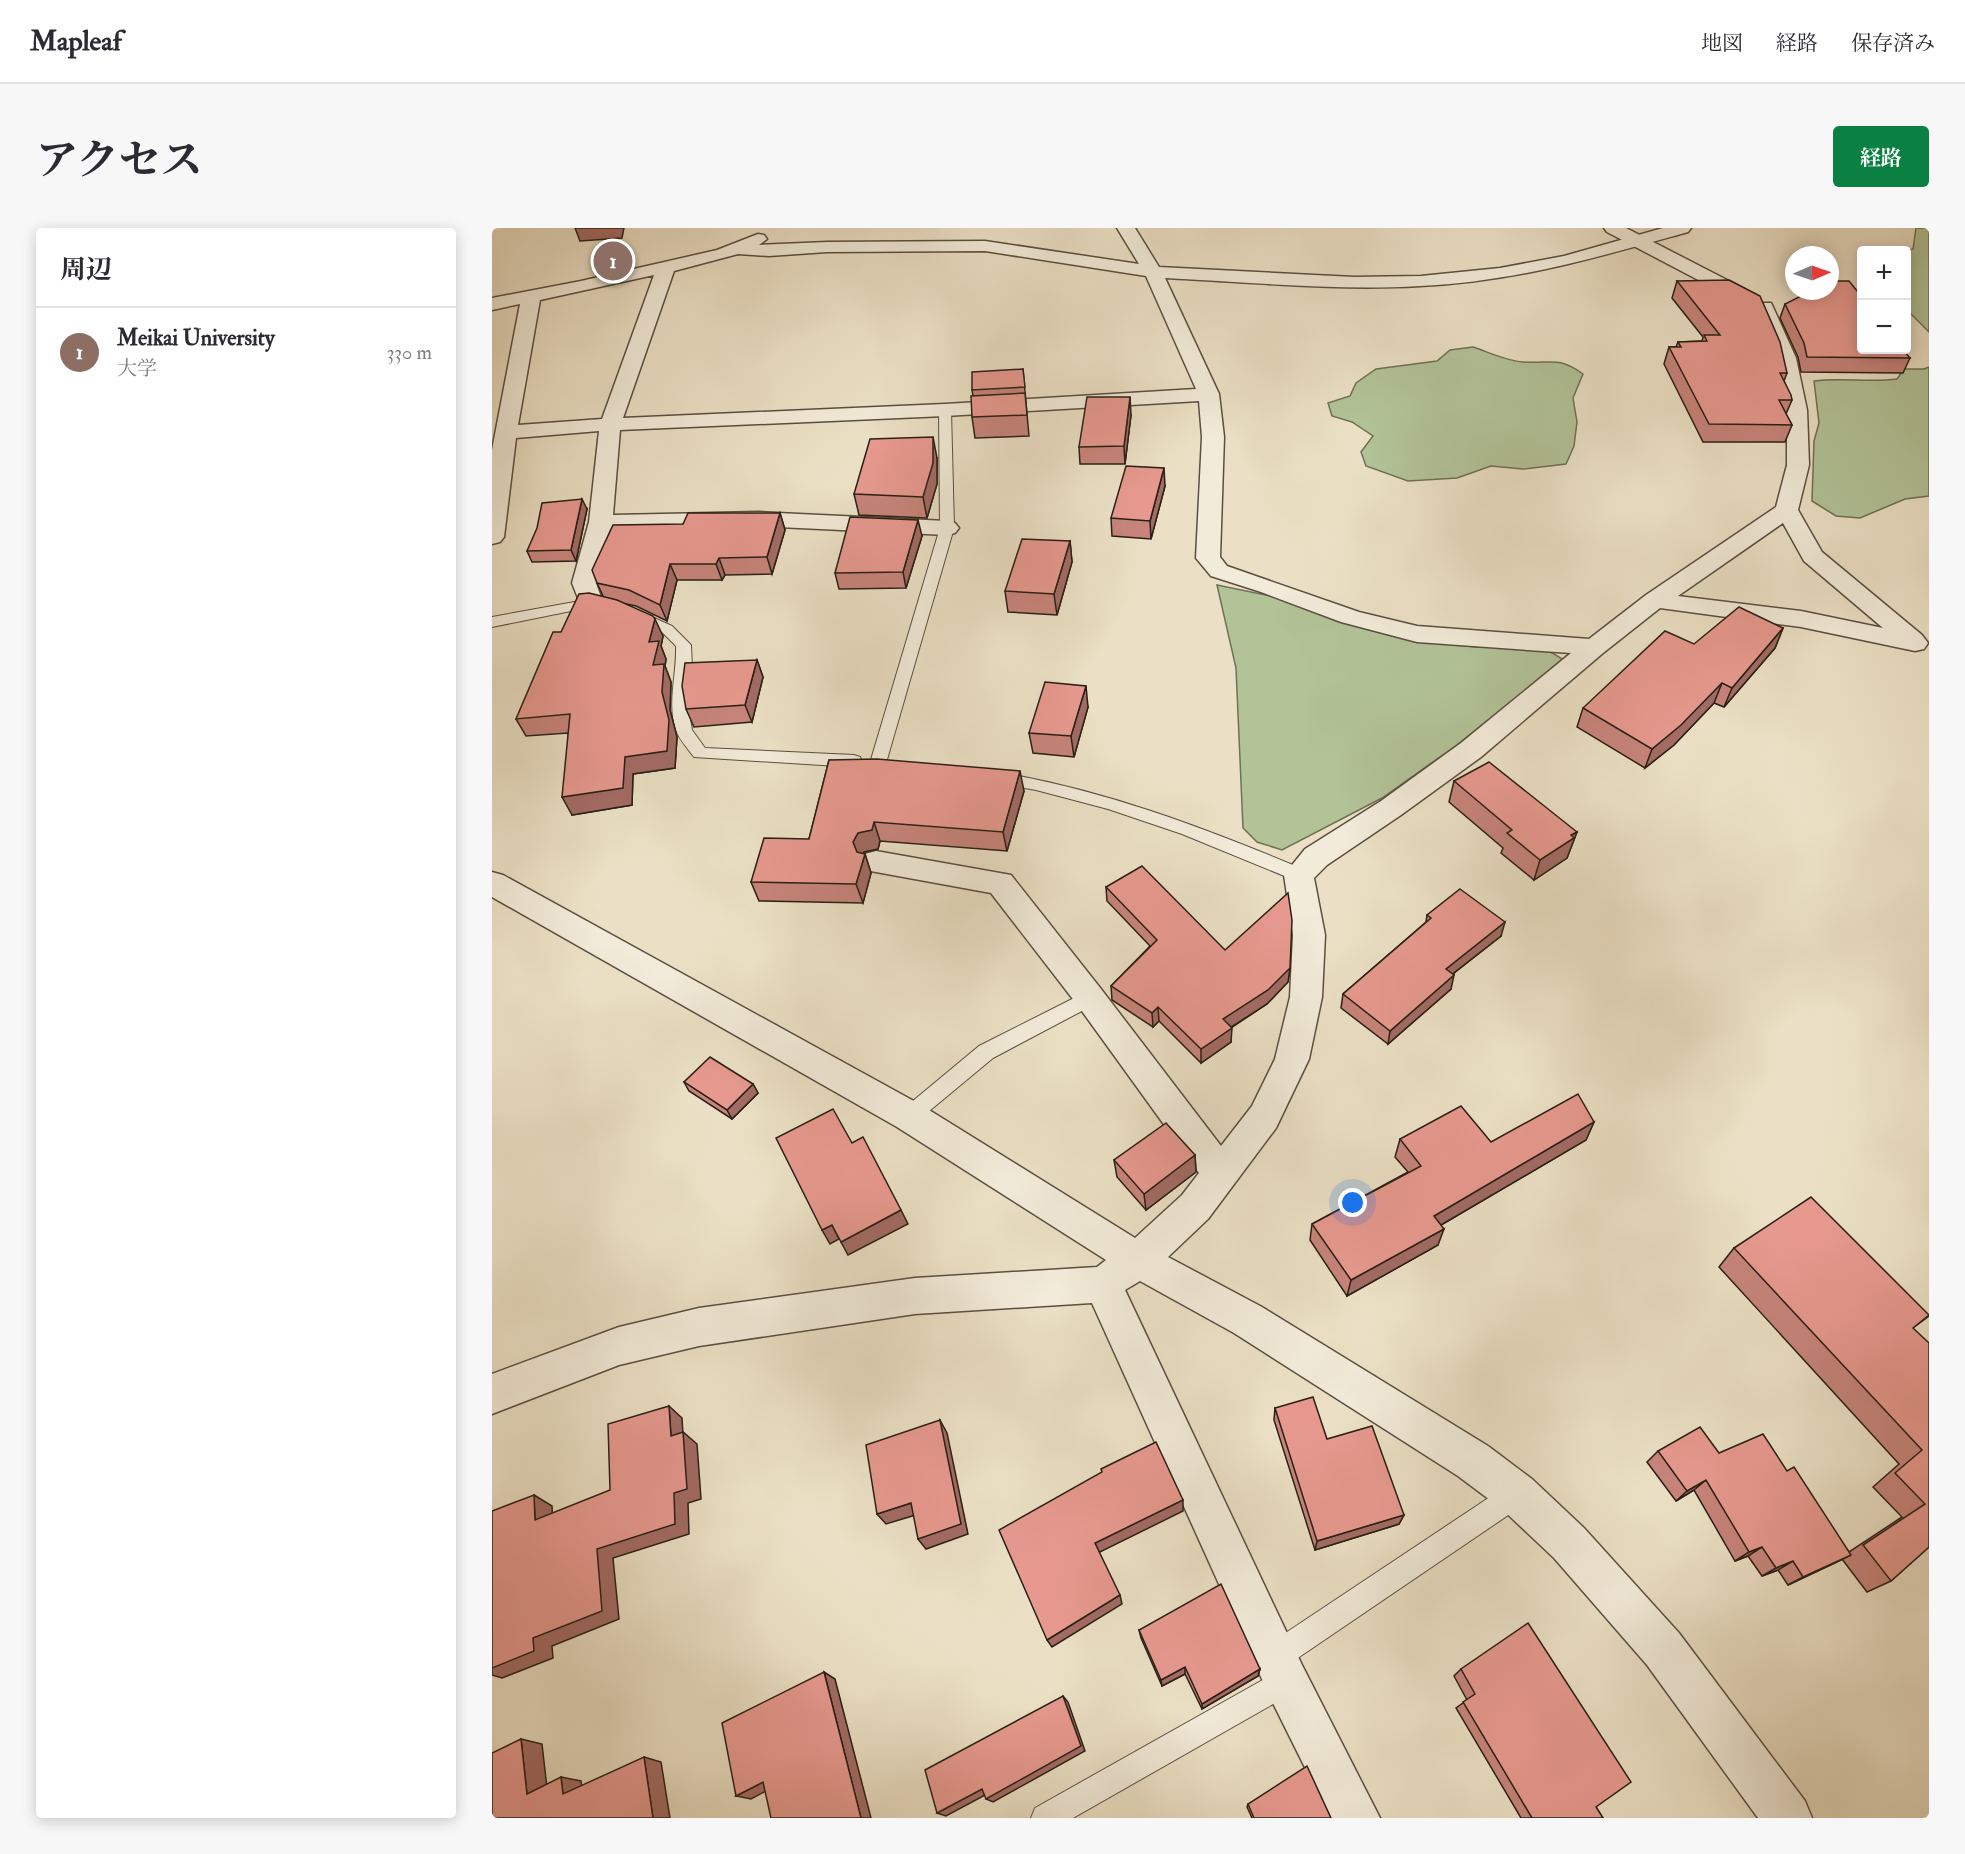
<!DOCTYPE html>
<html lang="ja">
<meta charset="utf-8">
<style>
:root{--surface:#fff;--page:#f7f7f7;--text:#2b2b33;--muted:#7c7c81;--line:#e1e1e2;--accent:#0b8043}
body{margin:0;font-family:"IM FELL Double Pica","Noto Serif JP",serif;background:var(--page);color:var(--text)}
.controls{position:absolute;right:18px;top:18px;display:grid;overflow:hidden;border-radius:6px;box-shadow:0 3px 15px #0003}
.controls button{width:54px;height:54px;display:grid;place-items:center;padding:0;border:0;border-bottom:2px solid var(--line);background:var(--surface);color:var(--text);font:30px sans-serif}
.compass{position:absolute;left:1293px;top:18px;width:54px;height:54px;border-radius:50%;background:var(--surface);box-shadow:0 3px 15px #0003;rotate:88deg}
.you{position:absolute;left:861px;top:975px;width:21px;height:21px;margin:-15px;border:4px solid #fff;border-radius:50%;background:#1a73e8;box-shadow:0 0 0 9px #1a73e833}
.badge{display:grid;place-items:center;width:39px;height:39px;border-radius:50%;background:var(--accent);color:#fff;font-size:20px;font-weight:700}
.pin{position:absolute;translate:-50% -50%;border:3px solid #fff;box-shadow:0 2px 6px #0006}
.list{margin:0;padding:0;list-style:none}
h2{display:flex;justify-content:space-between;align-items:center;height:78px;margin:0;padding:0 24px;font-size:26px}
h2 small{font-size:20px;font-weight:400;color:var(--muted)}
.list li{display:grid;grid-template-columns:39px 1fr auto;gap:18px;align-items:center;box-sizing:border-box;height:90px;padding:0 24px;border-top:2px solid var(--line)}
.list b{display:block;font-size:22px;white-space:nowrap}
.list p{margin:0;font-size:20px;white-space:nowrap;color:var(--muted)}
.list em{font-size:20px;font-style:normal;color:var(--muted)}
.map{position:relative;flex:none;width:1437px;height:1590px;overflow:hidden;border-radius:6px}
header{display:flex;align-items:center;gap:36px;box-sizing:border-box;height:84px;padding:0 30px;background:var(--surface);border-bottom:2px solid var(--line)}
header strong{font-size:28px}
nav{display:flex;gap:33px;margin-inline-start:auto;font-size:21px}
.intro{display:flex;align-items:center;justify-content:space-between;box-sizing:border-box;height:144px;padding:0 36px}
h1{margin:0;font-size:42px}
.button{padding:15px 27px;border-radius:6px;background:var(--accent);color:#fff;font-size:21px;font-weight:700}
main{display:flex;gap:36px;padding:0 36px}
aside{flex:1;background:var(--surface);border-radius:6px;box-shadow:0 3px 15px #0003}
.map>svg:first-child{display:block}
</style>
<header>
<strong>Mapleaf</strong>
<nav><a>地図</a><a>経路</a><a>保存済み</a></nav>
</header>
<div class="intro"><h1>アクセス</h1><a class="button">経路</a></div>
<main>
<aside>
<h2>周辺<small></small></h2>
<ul class="list">
<li><span class="badge" style="background:#8d6e63">1</span><div><b>Meikai University</b><p>大学</p></div><em>330 m</em></li>
</ul>
</aside>
<div class="map">
<svg width="1437" height="1590" viewBox="0 0 1437 1590">
<rect width="100%" height="100%" fill="#ebe0c5"/>
<filter id="stains"><feTurbulence type="fractalNoise" baseFrequency=".00333" numOctaves="4"/><feColorMatrix values="0 0 0 0 .2 0 0 0 0 .09 0 0 0 0 .02 0 0 0 .5 -.17"/></filter>
<radialGradient id="worn" r=".72"><stop offset=".6" stop-color="#630" stop-opacity="0"/><stop offset="1" stop-color="#630" stop-opacity=".3"/></radialGradient>
<g fill="#b2c398" stroke="#6e7156" stroke-width="1.5">
<path d="M1424,0H1437V104L1415,82V23L1421,21Z"/>
<path d="M981,119C996,124 1015,133 1031,134C1059,136 1066,128 1091,146L1081,170L1085,194L1082,218L1074,236L1031,241L999,238L965,250L916,253L874,238L869,224L881,208L860,194L840,188L836,175L858,168L864,155L884,141L945,133L958,122Z"/>
<path d="M1437,139V268L1413,271L1368,290L1344,288L1320,273L1322,213L1327,195L1322,153C1350,149 1377,155 1405,151L1412,141H1432Z"/>
<path d="M725,357L798,372L939,413L983,419H1040L1057,423L1072,432L965,517L890,570L790,622L765,614L751,600L744,440Z"/>
</g>
<g fill="none" stroke-linecap="round" stroke-linejoin="round">
<defs>
<g id="service">
<path d="M453,178L459,182L462,300L394,535L392,539H380L378,535L448,300L447,182Z"/>
<path d="M99,371L113,374L115,377L108,381L99,379L0,399V389Z"/>
<path d="M142,381L180,398L199,417L200,440L195,475L200,502L213,520L362,527L368,529L370,533L368,537L362,539L202,529C196,521 187,511 184,502C175,475 185,446 184,418L170,404L137,388L135,385Z"/>
<path d="M505,544C613,562 713,600 813,642L816,647L813,652L807,654L690,606L616,581L544,562L499,554L497,550L499,546Z"/>
<path d="M598,762L605,765L608,770L605,775L501,830L424,894L417,897L410,894L407,888L410,882L487,818Z"/>
<path d="M1025,1253L1034,1257L1038,1266L1034,1275L794,1438L784,1441L774,1438L771,1428L774,1418L1016,1257Z"/>
<path d="M794,1439L804,1443L808,1453L804,1463L581,1590H539L543,1580Z"/>
</g>
<path id="minor" d="M625,0H643L667,39L862,49L929,48L1008,40L1072,28L1171,0H1199L1196,4C1106,29 1022,54 928,58C844,63 758,54 673,50L727,166L732,209L728,329L735,338L867,384L925,398L1097,411L1154,367L1284,279L1295,237V182L1284,130L1263,79L1265,75H1279L1281,79L1304,130L1315,182L1317,237L1306,282L1330,324L1430,407L1436,415L1432,421L1423,423L1309,399L1168,380L1111,425L989,529L909,587L835,637L822,650L833,707L830,769L817,831L784,900L716,991L676,1029L770,1079L996,1218L1040,1251L1092,1300L1187,1405L1313,1573L1320,1590H1266L1155,1437L1062,1330L1010,1281L966,1248L742,1105L648,1053L633,1062L810,1437L888,1590H838L778,1469L600,1075L423,1086L207,1118L127,1137L0,1186V1146L127,1099L207,1080L423,1050L605,1039L614,1032L405,899L0,669V644L11,647L429,877L643,1010L690,967L707,945L587,779L499,665L373,642L369,634L373,626L384,623L519,647L609,761L729,918L760,878L783,831L798,769L801,707L792,647L813,621L889,573L969,515L1079,425L925,414L849,394L769,364L719,348L704,330L710,209L707,173L453,188L128,202L121,287L267,284L455,293L463,295L467,300L463,305L455,307L267,298L118,301L104,355L111,375L108,380L99,382L90,380L80,355L97,294L107,203L24,210L12,309L8,314L0,316V222L28,76L0,82V70L89,53L225,22L266,6L272,7L275,11L267,17L335,14L493,13L647,36ZM493,23L654,48L704,161L453,176L131,190L182,43L246,26L277,28L335,24ZM162,47L110,191L26,197L48,72ZM1291,295L1312,333L1391,400L1309,383L1186,368Z"/>
<path id="tertiary" d="M1112,0H1134L1266,68L1268,72L1266,76H1252L1115,4Z"/>
</defs>
<use href="#service" stroke="#5a4f41" stroke-width="2"/>
<use href="#minor" stroke="#5a4f41" stroke-width="3"/>
<use href="#tertiary" stroke="#5a4f41" stroke-width="3"/>
<use href="#service" fill="#f2ebd9" fill-rule="evenodd"/>
<use href="#minor" fill="#f2ebd9" fill-rule="evenodd"/>
<use href="#tertiary" fill="#f2ebd9" fill-rule="evenodd"/>
</g>
<g fill="#c7847b" stroke="#291f15" stroke-width="1.5">
<path d="M1185,53L1295,145L1292,153L1300,172L1294,186L1300,197L1293,214H1211L1172,136L1177,119H1184L1186,114L1210,113L1211,109L1180,70Z"/>
<path d="M1293,76L1418,130L1411,145L1309,144L1306,129L1288,90Z"/>
<path d="M531,141L537,208L483,210L480,189L481,168L480,162Z"/>
<path d="M639,187L633,236H588L587,219Z"/>
<path d="M445,230V256L435,290L367,287L362,266Z"/>
<path d="M673,258L659,311L620,308L619,290Z"/>
<path d="M95,281L84,333L40,334L35,323Z"/>
<path d="M288,285L293,302L280,346L233,347L230,352H185L175,393L144,378L135,376L171,408L169,418L174,431L173,438L179,454L178,482L185,509L183,540L141,546L140,577L80,587L76,505L34,508L24,491L111,368L105,355L191,296Z"/>
<path d="M430,308L414,360L347,361L343,345Z"/>
<path d="M578,313L580,334L565,387L516,384L513,363Z"/>
<path d="M1291,400L1283,420L1232,479L1222,475L1182,517L1153,540L1085,499L1091,480L1202,416Z"/>
<path d="M265,432L271,449L260,494L202,499L194,481Z"/>
<path d="M596,479L582,529L541,525L537,505Z"/>
<path d="M337,532L532,563L515,623L388,613L386,621L372,624L371,626H373L379,645L371,675L267,673L259,654L317,611Z"/>
<path d="M962,553L1085,604L1075,630L1042,652L1009,625L1011,620L957,574Z"/>
<path d="M614,659L733,722L798,740L796,754L775,776L739,800V814L709,835L667,793L661,799L620,772L619,758L658,718L615,673Z"/>
<path d="M935,687L1009,708L961,746L959,761L896,816L849,780L851,766L934,694Z"/>
<path d="M192,854L261,856L266,865L240,891L197,863Z"/>
<path d="M1102,894L1094,912L949,997L946,1017L855,1068L818,1012L820,996L916,944L903,929L908,911L999,914Z"/>
<path d="M703,927L704,944L654,982L625,949L622,932Z"/>
<path d="M1242,1020L1437,1088L1421,1100L1437,1319L1399,1353L1375,1364L1350,1331L1296,1357L1286,1342L1270,1348L1256,1328L1243,1333L1202,1262L1184,1273L1155,1234L1166,1223L1227,1225L1295,1243L1357,1324L1410,1289L1381,1259L1407,1236L1227,1039Z"/>
<path d="M783,1180L835,1211L912,1287L907,1296L823,1322L782,1192Z"/>
<path d="M647,1402L768,1441L766,1448L710,1481L693,1446L670,1458L649,1410Z"/>
<path d="M969,1441L1104,1579L1111,1590H1029L964,1480L975,1472L962,1448Z"/>
<path d="M756,1576L839,1590H760L755,1579Z"/>
</g>
<g fill="#a26b64" stroke="#291f15" stroke-width="1.5">
<path d="M83,0H132L130,10L88,13Z"/>
<path d="M638,169L639,187L633,236L632,218Z"/>
<path d="M441,209L445,230V256L435,290L431,269Z"/>
<path d="M672,240L673,258L659,311L658,293Z"/>
<path d="M90,271L95,281L84,333L79,322Z"/>
<path d="M288,285L293,302L280,346L275,329Z"/>
<path d="M426,292L430,308L414,360L411,344Z"/>
<path d="M578,313L580,334L565,387L562,366Z"/>
<path d="M227,330L233,347L230,352L224,336Z"/>
<path d="M178,336L185,352L175,393L168,377Z"/>
<path d="M163,391L171,408L169,418L174,431L173,438L179,454L178,482L185,509L183,540L141,546L140,577L80,587L70,569L133,529L161,437L157,414Z"/>
<path d="M1291,400L1283,420L1232,479L1240,460Z"/>
<path d="M265,432L271,449L260,494L253,477Z"/>
<path d="M1230,455L1222,475L1182,517L1153,540L1160,521Z"/>
<path d="M594,458L596,479L582,529L579,508Z"/>
<path d="M528,543L532,563L515,623L511,604Z"/>
<path d="M382,594L388,613L386,621L372,624L367,633L361,614L366,605Z"/>
<path d="M1085,604L1075,630L1042,652L1048,632L1079,607Z"/>
<path d="M373,626L379,645L371,675L364,656Z"/>
<path d="M1013,694L1009,708L950,754L954,741Z"/>
<path d="M798,740L796,754L775,776L730,805L731,791Z"/>
<path d="M962,747L959,761L896,816L898,803Z"/>
<path d="M666,779L667,793L661,799L660,785Z"/>
<path d="M740,800L739,814L709,835V821Z"/>
<path d="M261,856L266,865L240,891L235,882Z"/>
<path d="M1102,894L1094,912L937,1004L942,988Z"/>
<path d="M703,927L704,944L654,982L652,966Z"/>
<path d="M409,982L416,996L356,1027L349,1014Z"/>
<path d="M340,997L347,1011L338,1016L330,1002Z"/>
<path d="M952,1001L946,1017L855,1068L859,1052Z"/>
<path d="M177,1178L190,1190L191,1207V1204L205,1216L209,1271L196,1275L197,1306L121,1330L127,1391L60,1418L61,1430L10,1450L0,1447V1438L41,1410L105,1321L179,1208Z"/>
<path d="M448,1192L455,1205L476,1306L434,1321L426,1311Z"/>
<path d="M1214,1252L1202,1262L1184,1273L1195,1263Z"/>
<path d="M42,1267L60,1278L61,1302L43,1292Z"/>
<path d="M691,1272V1283L606,1325L603,1315Z"/>
<path d="M419,1275L427,1286L394,1296L385,1286Z"/>
<path d="M912,1287L907,1296L823,1322L825,1313Z"/>
<path d="M1270,1319L1256,1328L1243,1333L1257,1324Z"/>
<path d="M1359,1327L1343,1335L1296,1357L1311,1349Z"/>
<path d="M1301,1333L1286,1342L1270,1348L1284,1340Z"/>
<path d="M628,1367L630,1376L560,1419L555,1412Z"/>
<path d="M693,1439V1446L670,1458L669,1452Z"/>
<path d="M768,1441L766,1448L710,1481V1476Z"/>
<path d="M332,1444L343,1451L379,1590H369Z"/>
<path d="M571,1468L576,1474L593,1523L501,1574L494,1571Z"/>
<path d="M29,1511L50,1516L56,1569L35,1566Z"/>
<path d="M152,1529L169,1534L178,1590H161Z"/>
<path d="M69,1549L89,1553L91,1570L71,1566Z"/>
<path d="M271,1554L285,1557L259,1571L244,1568Z"/>
<path d="M490,1561L497,1565L454,1588L445,1585Z"/>
</g>
<g fill="#e7998f" stroke="#291f15" stroke-width="1.5">
<path d="M1237,52L1268,68L1288,114L1295,145H1288L1299,167L1300,172H1287L1300,197L1217,196L1177,119H1189L1186,114L1215,113L1212,107H1228L1185,53Z"/>
<path d="M1340,53H1357L1370,69V122H1411L1418,130L1315,129L1312,115L1293,76L1319,63H1338V54Z"/>
<path d="M531,141L533,159L480,162V144Z"/>
<path d="M533,165L535,187L480,189L479,168Z"/>
<path d="M595,169H638L632,218L587,219Z"/>
<path d="M441,209V235L431,269L362,266L378,211Z"/>
<path d="M634,238L672,240L658,293L619,290Z"/>
<path d="M90,271L79,322L35,323L45,300L50,275Z"/>
<path d="M196,285H288L275,329L227,330L224,336H178L168,377L137,362L105,355L100,342L121,297L191,296Z"/>
<path d="M358,289L426,292L411,344L343,345Z"/>
<path d="M530,311L578,313L562,366L513,363Z"/>
<path d="M97,365L125,372L161,388L163,391L157,414L167,413L161,437L172,436L170,464L177,492L175,523L133,529L131,560L70,569L78,486L24,491L61,404H69L87,366Z"/>
<path d="M1247,379L1291,400L1240,460L1230,455L1189,497L1160,521L1091,480L1173,403L1202,416Z"/>
<path d="M265,432L253,477L194,481L190,458L193,435Z"/>
<path d="M553,454L594,458L579,508L537,505Z"/>
<path d="M385,531L528,543L511,604L382,594L380,602L366,605L361,614L365,624L373,626L364,656L259,654L272,610L317,611L337,532Z"/>
<path d="M997,534L1085,604L1079,607L1082,610L1048,632L1015,605L1020,602L962,553Z"/>
<path d="M650,638L733,722L796,665L800,692L798,740L776,762L731,791L740,800L709,821L666,779L660,785L619,758L665,712L614,659Z"/>
<path d="M968,661L1013,694L954,741L962,747L898,803L851,766L939,690L935,687Z"/>
<path d="M218,829L261,856L235,882L192,854Z"/>
<path d="M1086,866L1102,894L942,988L952,1001L859,1052L820,996L929,938L908,911L969,878L999,914Z"/>
<path d="M341,881L360,915L371,909L409,982L349,1014L340,997L330,1002L284,910Z"/>
<path d="M674,895L703,927L652,966L622,932Z"/>
<path d="M1319,969L1437,1087L1421,1100L1437,1115V1319L1399,1353L1371,1317L1433,1276L1403,1245L1430,1222L1242,1020Z"/>
<path d="M821,1169L835,1211L880,1198L912,1287L825,1313L783,1180Z"/>
<path d="M177,1178L179,1208L191,1204L195,1261L182,1265L183,1296L105,1321L110,1383L41,1410L42,1423L0,1440V1283L42,1267L43,1292L118,1262L116,1196Z"/>
<path d="M448,1192L469,1296L426,1311L419,1275L385,1286L374,1217Z"/>
<path d="M1208,1199L1227,1225L1271,1206L1295,1243L1302,1239L1359,1327L1311,1349L1301,1333L1284,1340L1270,1319L1257,1324L1214,1252L1195,1263L1166,1223Z"/>
<path d="M664,1214L691,1272L603,1315L628,1367L555,1412L507,1302L610,1244L609,1241Z"/>
<path d="M729,1356L768,1441L710,1476L693,1439L669,1452L647,1402Z"/>
<path d="M1036,1395L1139,1554L1104,1579L1111,1590H1040L971,1474L983,1466L969,1441Z"/>
<path d="M332,1444L369,1590H279L271,1554L244,1568L230,1495Z"/>
<path d="M571,1468L589,1518L494,1571L490,1561L445,1585L433,1542Z"/>
<path d="M29,1511L35,1566L69,1549L71,1566L152,1529L161,1590H0V1525Z"/>
<path d="M815,1538L839,1590H762L756,1576Z"/>
</g>
<rect width="100%" height="100%" filter="url(#stains)"/>
<rect width="100%" height="100%" fill="url(#worn)"/>
</svg>
<div class="controls">
<button>+</button>
<button>−</button>
</div>
<svg class="compass" viewBox="-18 -18 36 36"><path d="M0-13l5 13h-10z" fill="#e53935"/><path d="M0 13l5-13h-10z" fill="#7c7c81"/></svg>
<div class="you"></div>
<div class="pin badge" style="left:121px;top:33px;background:#8d6e63">1</div>
</div>
</main>
